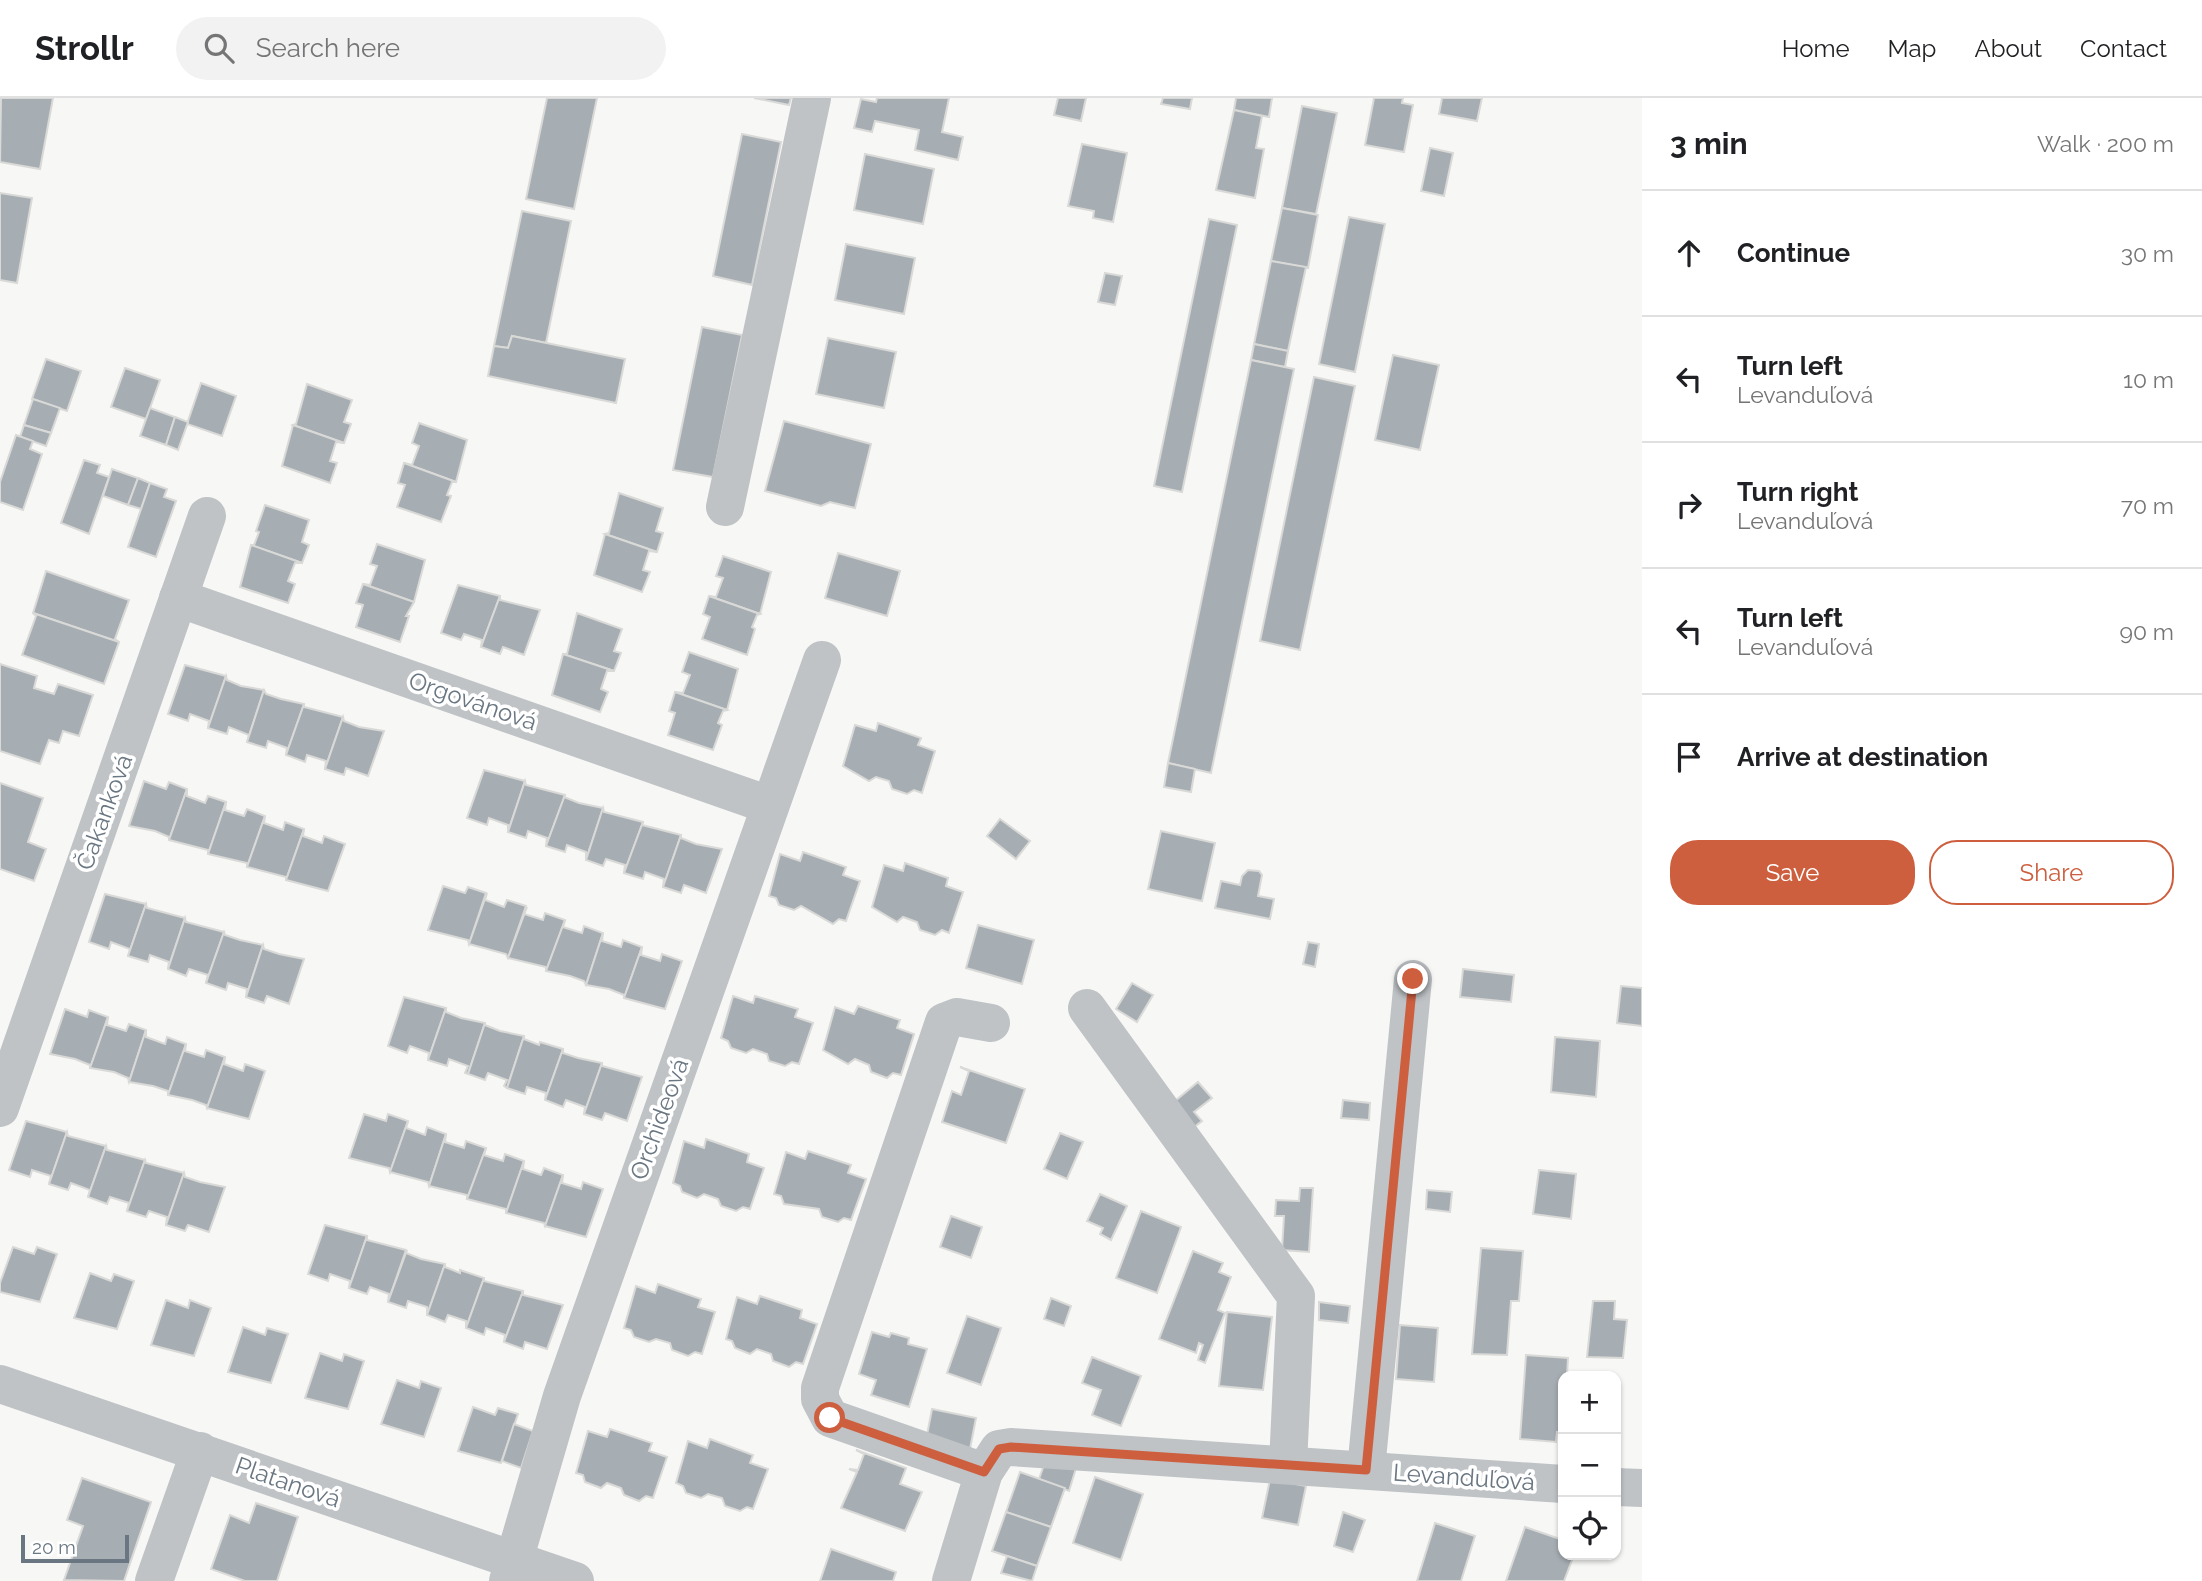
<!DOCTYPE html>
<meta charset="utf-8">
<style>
:root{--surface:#fff;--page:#f2f2f2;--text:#202124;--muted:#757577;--line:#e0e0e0;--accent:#cd5f3f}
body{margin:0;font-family:Raleway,sans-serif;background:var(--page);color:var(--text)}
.controls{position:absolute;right:21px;bottom:21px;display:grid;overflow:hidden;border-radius:14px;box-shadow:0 2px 5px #0004}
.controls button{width:63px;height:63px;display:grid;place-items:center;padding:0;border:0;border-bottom:2px solid var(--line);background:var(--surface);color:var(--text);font:35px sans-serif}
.scale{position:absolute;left:21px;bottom:18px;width:108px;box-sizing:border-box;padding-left:7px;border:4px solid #6a7782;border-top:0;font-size:19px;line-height:24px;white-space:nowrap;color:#6a7782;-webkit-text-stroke:5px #fff;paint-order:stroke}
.stop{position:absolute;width:21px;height:21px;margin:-16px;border:5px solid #cd5f3f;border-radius:50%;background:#fff}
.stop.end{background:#cd5f3f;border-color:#fff;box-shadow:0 2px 7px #0008}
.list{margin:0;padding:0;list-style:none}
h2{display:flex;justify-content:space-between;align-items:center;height:91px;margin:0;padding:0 28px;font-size:30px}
h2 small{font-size:23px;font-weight:400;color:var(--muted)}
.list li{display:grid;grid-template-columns:46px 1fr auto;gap:21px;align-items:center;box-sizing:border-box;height:126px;padding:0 28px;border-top:2px solid var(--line)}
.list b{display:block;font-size:26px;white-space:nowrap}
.list p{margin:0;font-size:23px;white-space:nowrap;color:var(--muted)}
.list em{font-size:23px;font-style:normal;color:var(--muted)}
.actions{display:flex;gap:14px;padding:21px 28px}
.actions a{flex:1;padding:16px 0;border:2px solid var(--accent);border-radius:28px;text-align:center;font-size:24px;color:var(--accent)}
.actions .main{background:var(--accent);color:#fff}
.icon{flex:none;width:38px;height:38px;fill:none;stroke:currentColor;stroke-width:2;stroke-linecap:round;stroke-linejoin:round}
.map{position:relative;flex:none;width:1642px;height:1483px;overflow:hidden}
header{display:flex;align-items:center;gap:42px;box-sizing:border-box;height:98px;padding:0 35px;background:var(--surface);border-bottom:2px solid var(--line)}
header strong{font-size:33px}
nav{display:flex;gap:38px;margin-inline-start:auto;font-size:24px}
.search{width:490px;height:63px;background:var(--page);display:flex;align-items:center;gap:18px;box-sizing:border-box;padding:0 24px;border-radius:38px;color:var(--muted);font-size:26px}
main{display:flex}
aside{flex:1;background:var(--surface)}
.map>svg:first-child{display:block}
</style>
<header>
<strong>Strollr</strong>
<div class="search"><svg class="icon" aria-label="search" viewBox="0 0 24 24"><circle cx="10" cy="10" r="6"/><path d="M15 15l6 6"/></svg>Search here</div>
<nav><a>Home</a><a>Map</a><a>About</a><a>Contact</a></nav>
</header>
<main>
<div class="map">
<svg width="1642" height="1483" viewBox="0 0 1642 1483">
<rect width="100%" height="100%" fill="#f7f7f5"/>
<g fill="#a7aeb3" stroke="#d9d9d7" stroke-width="2">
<path d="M1,0H53L40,71L0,64Z"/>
<path d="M547,0H597L574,111L526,101Z"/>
<path d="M754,0H791L789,7Z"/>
<path d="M877,0H949L942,34L963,39L958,62L915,52L919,32L875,23L872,34L854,30L861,1L876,4Z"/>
<path d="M1058,0H1086L1081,23L1054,17Z"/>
<path d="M1163,0H1192L1190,11L1161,6Z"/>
<path d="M1236,0H1272L1269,19L1234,12Z"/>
<path d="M1374,0H1403L1402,5L1413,7L1404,54L1365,47Z"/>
<path d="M1442,0H1482L1477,23L1439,16Z"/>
<path d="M1302,8L1337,15L1316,116L1282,110Z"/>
<path d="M1234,12L1262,18L1256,50L1264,51L1255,100L1216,92Z"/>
<path d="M742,36L781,44L752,187L713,178Z"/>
<path d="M1082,46L1127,55L1113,124L1093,120L1094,113L1068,108Z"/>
<path d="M1430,50L1453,55L1444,98L1421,93Z"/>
<path d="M865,56L934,71L923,126L854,112Z"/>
<path d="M0,95L32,100L17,185L0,182Z"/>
<path d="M1282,110L1318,117L1308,170L1271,163Z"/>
<path d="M522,113L571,123L546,245L512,238L508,250L494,248Z"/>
<path d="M1349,119L1385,126L1355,274L1319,266Z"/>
<path d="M1209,121L1237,127L1182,394L1154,388Z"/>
<path d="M846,146L915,160L904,216L835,202Z"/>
<path d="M1271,163L1306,169L1288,253L1254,246Z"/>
<path d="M1105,175L1122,178L1115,207L1098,204Z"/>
<path d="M702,229L742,237L713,379L673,372Z"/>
<path d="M512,238L625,261L616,305L488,278L494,248L508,250Z"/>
<path d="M828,240L896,254L884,310L816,296Z"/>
<path d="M1254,246L1288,253L1285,269L1251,262Z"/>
<path d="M1393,257L1439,267L1420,352L1375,342Z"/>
<path d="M46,261L81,273L67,313L32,301Z"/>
<path d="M1251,262L1294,271L1211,675L1168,665Z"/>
<path d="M125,270L160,282L146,321L111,309Z"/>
<path d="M1314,279L1355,288L1300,552L1260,543Z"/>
<path d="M201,285L236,298L222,338L187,326Z"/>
<path d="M307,286L352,302L344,324L351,326L344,345L293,327L296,326Z"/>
<path d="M33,301L60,310L51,335L24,327Z"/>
<path d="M150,310L175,319L166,347L140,338Z"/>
<path d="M175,319L188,324L178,352L166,347Z"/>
<path d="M784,323L871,346L855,410L830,404L821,408L765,393Z"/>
<path d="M419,325L467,342L456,384L404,365L412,367L419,348L412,345Z"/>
<path d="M24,327L51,335L46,348L20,339Z"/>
<path d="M293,327L344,345L336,344L330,363L337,365L330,385L282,368Z"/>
<path d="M16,337L33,343L30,351L42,356L23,412L0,404V384Z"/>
<path d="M84,362L100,367L97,375L109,379L89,436L61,425Z"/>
<path d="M404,365L456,384H452L447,397L451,398L441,424L397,409L405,387L398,385Z"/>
<path d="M112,371L138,380L128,407L103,398Z"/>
<path d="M138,380L150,385L141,411L128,407Z"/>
<path d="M150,385L167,391L164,399L176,403L156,459L128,449Z"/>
<path d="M619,395L663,410L656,433L663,435L657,454L605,436L609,435Z"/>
<path d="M265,407L309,422L302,444L309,447L302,465L251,447H254L259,434L256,433Z"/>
<path d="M605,436L657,454L649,453L643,472L650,474L642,494L594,477Z"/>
<path d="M377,446L425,462L414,504L363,486L370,487L377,468L370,466Z"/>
<path d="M251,447L302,465H295L288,483L295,486L288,505L240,489Z"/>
<path d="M838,455L900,473L887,518L825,500Z"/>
<path d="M723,458L771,474L760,516L709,498L716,499L723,480L716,478Z"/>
<path d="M46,473L129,502L115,541L119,544L33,515Z"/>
<path d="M363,486L414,504L406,518H409L400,544L356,529L363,507L356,505Z"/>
<path d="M458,487L500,498L481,549L482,542L464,536L461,542L441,535Z"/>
<path d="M500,498V502L540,512L524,557L503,549L500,556L481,549Z"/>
<path d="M709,498L760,516L757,517L752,529L755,531L747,557L702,541L710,519L703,516Z"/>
<path d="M33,515L119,544L104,586L22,557L36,518Z"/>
<path d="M577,515L622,531L614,553L621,555L614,573L563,556H567Z"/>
<path d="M689,554L738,571L727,612L675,594L683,595L690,577L682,574Z"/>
<path d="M563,556L614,573H607L601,591L608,594L600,614L552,597Z"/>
<path d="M0,566L37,578L34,590L54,596L58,586L93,597L79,638L63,633L59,645L49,642L40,666L0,653Z"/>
<path d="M185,567L226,578L208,630L209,623L190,616L188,623L168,616Z"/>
<path d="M226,578L227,582L241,588L264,592L247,644L249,637L229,629L227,636L208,630Z"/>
<path d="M264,592L266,596L281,601L304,606L286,657L287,650L268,643L266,650L247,644Z"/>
<path d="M675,594L727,612L723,613L718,625L722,627L713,652L668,637L675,615L669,613Z"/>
<path d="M304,606V609L343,619L325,671L326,663L307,657L305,664L286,657Z"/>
<path d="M343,619L344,623L359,629L384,633L368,678L346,670L344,677L325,671Z"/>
<path d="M878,625L921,640L918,647L935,653L922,695L914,692L907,696L892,691L889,683L876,679L869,683L843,668L855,627L876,633Z"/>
<path d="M1168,665L1195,671L1191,694L1164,689Z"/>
<path d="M484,672L525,683L508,734V727L489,720L487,727L467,720Z"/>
<path d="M144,683L166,691L169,684L187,691L169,742V739L155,733L129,728Z"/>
<path d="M525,683L526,687L565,697L546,748L547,740L528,733L526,740L508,734Z"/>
<path d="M0,685L43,700L28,744L46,751L34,783L0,771Z"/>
<path d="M187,691V698L205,705L208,698L226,704L208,756V752L169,742Z"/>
<path d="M565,697L564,699L579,705L603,710L586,762V754L567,747L565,754L546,748Z"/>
<path d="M226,704L225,712L244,718L247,711L265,718L247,769V765L208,756Z"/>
<path d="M603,710L604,714L643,724L624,775L625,767L606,761L603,768L586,762Z"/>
<path d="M265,718L264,725L283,732L285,724L304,731L286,782V779L247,769Z"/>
<path d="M1000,721L1030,743L1016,761L987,738Z"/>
<path d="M643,724L642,727L681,737L663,789L664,781L645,774L643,781L624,775Z"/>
<path d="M304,731L303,738L322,745L324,738L345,746L328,793L286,782Z"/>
<path d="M1161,733L1215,745L1202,803L1148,791Z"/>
<path d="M681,737V740L696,746L722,751L706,795L684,787L681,795L663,789Z"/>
<path d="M803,754L846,769L843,777L860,783L846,823L839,821L833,826L801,808L794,812L779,807L776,800L769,798L780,756L800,763Z"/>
<path d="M905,765L948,780L946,788L963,794L949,835L942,832L935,837L920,832L917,824L903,819L897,824L872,809L884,767L903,773Z"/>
<path d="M1248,772L1259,773L1262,777L1258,798L1274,801L1270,821L1215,810L1221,783L1240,787L1242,778Z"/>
<path d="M443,788L465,795L468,789L486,795L469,846L468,842L428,832Z"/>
<path d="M487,795L485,802L504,809L507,802L526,808L508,860L506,856L469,846Z"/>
<path d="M105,796L146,806L128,858L130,851L111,844L109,851L89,844Z"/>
<path d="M146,806L147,810L185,820L168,871L169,864L150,857L148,864L128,858Z"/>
<path d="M527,809L524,816L543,822L545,815L565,822L546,873V869L508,860Z"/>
<path d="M185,820L186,824L224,834L206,885L208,877L189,871L186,878L168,871Z"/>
<path d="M565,822L563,829L582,835L584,828L603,835L586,887L584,883L570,878L546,873Z"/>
<path d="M978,827L1034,842L1022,886L966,870Z"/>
<path d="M224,834L225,837L240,842L263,847L246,899L247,891L228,885L226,892L206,885Z"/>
<path d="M603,835L602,843L621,849L623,842L642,849L624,900V897L609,891L586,887Z"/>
<path d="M1308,844L1319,846L1315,869L1303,866Z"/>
<path d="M263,847L264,851L279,856L304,861L289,906L267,898L264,905L246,899Z"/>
<path d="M642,849L641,857L660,863L662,856L682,863L665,911L624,900Z"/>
<path d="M1463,871L1514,877L1511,904L1460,899Z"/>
<path d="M1132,885L1153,897L1137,924L1116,911Z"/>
<path d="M1621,888L1642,890V928L1617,925Z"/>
<path d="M733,898L753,905L755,898L798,911L795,919L813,925L799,966L792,964L785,968L769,963L767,956L753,951L746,955L731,950L728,943L721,940Z"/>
<path d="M404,899L446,910L428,962L429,955L410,948L407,955L388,948Z"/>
<path d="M858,908L900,922L897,930L914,936L901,977L893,975L887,980L871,974L869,967L855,961L848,966L823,952L835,909L854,916Z"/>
<path d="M446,910V914L461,920L485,925L468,976L465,975L468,968L449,961L447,968L428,962Z"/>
<path d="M65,911L87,919L89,912L108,919L90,970V967L75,961L50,956Z"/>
<path d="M108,919L107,927L126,933L129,926L146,932L129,984L128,980L114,974L90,970Z"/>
<path d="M485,925V927L500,933L524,938L507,990L504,988L507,982L488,975L485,982L468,976Z"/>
<path d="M146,932V939L165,946L167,939L186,946L168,997V993L153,988L129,984Z"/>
<path d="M524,938V941L539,947L540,944L563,951L545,1002L546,995L527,989L525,996L507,990Z"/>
<path d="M1555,939L1600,943L1596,999L1551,994Z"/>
<path d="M186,946L185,953L204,959L206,952L225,959L207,1010L206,1007L192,1002L168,997Z"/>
<path d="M563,951V955L578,960L602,965L584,1016L585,1009L566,1002L563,1009L545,1002Z"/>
<path d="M225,959L224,966L243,973L245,966L265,973L249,1021L207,1010Z"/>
<path d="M602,965V968L642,979L627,1023L605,1015L602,1022L584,1016Z"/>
<path d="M960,969L1025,991L1006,1045L942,1024L952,993L961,997L969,973Z"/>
<path d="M1198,984L1212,1000L1194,1014L1202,1023L1189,1033L1169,1008Z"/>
<path d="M1343,1002L1370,1005L1369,1022L1341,1020Z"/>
<path d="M364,1016L386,1023L388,1016L408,1023L390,1074L389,1070L349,1060Z"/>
<path d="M26,1023L67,1034L49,1086L51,1078L32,1072L30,1079L9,1072Z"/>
<path d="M408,1023L406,1030L425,1037L427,1029L446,1036L429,1088L428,1084L390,1074Z"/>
<path d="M67,1034L68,1038L106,1048L88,1099L90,1092L71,1085L68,1092L49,1086Z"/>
<path d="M1060,1035L1083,1044L1067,1081L1044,1071Z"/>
<path d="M446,1036L445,1044L464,1050L466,1043L486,1050L467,1101V1097L429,1088Z"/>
<path d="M706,1041L749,1056L747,1064L764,1070L750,1111L743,1109L736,1113L721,1108L718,1101L704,1096L697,1100L682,1094L680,1088L673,1085L684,1043L704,1050Z"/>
<path d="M106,1048L107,1052L145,1062L127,1113L129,1105L110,1099L107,1106L88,1099Z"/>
<path d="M486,1050L484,1057L503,1063L505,1056L524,1063L506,1115V1111L467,1101Z"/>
<path d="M808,1053L851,1067L848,1075L866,1081L851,1122L844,1120L838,1124L822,1119L819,1111L784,1106L781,1098L774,1096L786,1054L805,1061Z"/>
<path d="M145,1062L146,1065L184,1075L166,1127L167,1119L149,1113L146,1119L127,1113Z"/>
<path d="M524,1063L523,1071L541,1077L544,1070L563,1077L545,1128L544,1125L506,1115Z"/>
<path d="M1539,1072L1576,1076L1571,1121L1533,1116Z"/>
<path d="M184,1075L185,1079L200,1084L225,1089L209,1134L188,1127L185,1133L166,1127Z"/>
<path d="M563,1077L562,1085L581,1091L583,1084L603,1091L586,1139L545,1128Z"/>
<path d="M1300,1090H1313L1309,1154L1282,1152L1284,1118H1275L1276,1102L1299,1103Z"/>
<path d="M1427,1092L1452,1094L1450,1114L1426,1111Z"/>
<path d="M1100,1096L1127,1108L1111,1142L1100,1136L1103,1130L1087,1123Z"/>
<path d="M1141,1113L1181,1129L1157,1195L1116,1180Z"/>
<path d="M951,1118L982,1129L971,1160L940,1149Z"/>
<path d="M325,1127L367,1138L349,1190L350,1183L330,1176L328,1183L308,1176Z"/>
<path d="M367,1138V1142L406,1152L388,1204L389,1196L370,1189L367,1196L349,1190Z"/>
<path d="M13,1149L34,1156L37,1149L57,1156L40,1204L0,1194V1185Z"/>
<path d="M1481,1150L1523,1153L1519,1203H1511L1507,1257L1472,1256Z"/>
<path d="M407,1152L406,1155L421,1161L445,1166L427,1217V1209L408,1203L406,1210L388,1204Z"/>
<path d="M1193,1153L1223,1165L1219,1174L1231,1179L1218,1212L1225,1215L1205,1265L1198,1262L1203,1247L1199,1245L1196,1255L1159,1241Z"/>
<path d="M445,1166V1169L460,1175V1172L484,1180L466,1230V1223L448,1217L445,1224L427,1217Z"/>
<path d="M90,1175L111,1183L114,1176L134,1183L117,1231L74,1220Z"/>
<path d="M484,1180V1183L523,1193L504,1244L505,1237L486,1230L484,1237L466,1230Z"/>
<path d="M658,1186L701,1201L698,1209L715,1214L702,1256L695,1254L688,1258L672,1252L670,1245L656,1241L649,1244L634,1239L631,1232L624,1230L636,1188L655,1195Z"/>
<path d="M523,1193V1197L563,1207L547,1251L525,1244L523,1251L504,1244Z"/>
<path d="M760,1198L802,1212L800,1220L817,1226L803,1266L796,1264L789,1269L773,1263L771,1256L757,1251L750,1256L735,1250L732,1243L726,1241L737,1199L757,1206Z"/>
<path d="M1051,1200L1071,1208L1064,1228L1044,1221Z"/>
<path d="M166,1202L188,1210L190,1202L211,1210L194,1258L151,1247Z"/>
<path d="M1593,1203H1615L1614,1221L1627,1222L1623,1260L1587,1259Z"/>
<path d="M1319,1204L1350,1208L1348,1225L1319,1222Z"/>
<path d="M1227,1214L1272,1219L1263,1292L1219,1288Z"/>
<path d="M967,1218L1001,1230L981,1287L947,1275Z"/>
<path d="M1400,1227L1438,1230L1434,1284L1396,1281Z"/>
<path d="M243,1229L265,1237L267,1230L288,1236L271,1285L228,1274Z"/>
<path d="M872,1234L889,1239L891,1235L909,1240L908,1246L927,1251L909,1309L871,1297L876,1282L859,1276Z"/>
<path d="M320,1255L342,1263L344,1256L364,1263L348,1311L305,1300Z"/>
<path d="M1526,1257L1568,1260L1567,1278H1563V1335L1557,1334L1556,1344L1520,1341Z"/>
<path d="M1092,1259L1141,1278L1121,1328L1092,1317L1101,1292L1082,1285Z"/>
<path d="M397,1282L419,1290L421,1283L441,1290L424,1339L381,1326Z"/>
<path d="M473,1309L495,1317L498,1310L518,1316L501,1365L458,1353Z"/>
<path d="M932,1311L976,1320L970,1351L926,1342Z"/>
<path d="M514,1326L533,1333L521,1370L502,1363Z"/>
<path d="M610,1331L652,1345L649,1353L667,1359L653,1400L646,1398L639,1403L624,1397L621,1390L607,1385L601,1390L585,1384L583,1377L576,1375L588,1333L607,1339Z"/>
<path d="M710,1341L753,1357L750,1365L768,1371L753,1411L747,1409L740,1413L725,1408L722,1400L708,1396L701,1400L686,1395L683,1388L676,1385L688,1343L707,1350Z"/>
<path d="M856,1352L906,1370L900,1386L922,1394L905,1433L841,1410L857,1374L849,1371L858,1372L864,1356Z"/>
<path d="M1044,1367H1077L1069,1393L1039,1381Z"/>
<path d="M1020,1374L1065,1390L1051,1429L1006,1414Z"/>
<path d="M1095,1379L1143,1396L1121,1462L1073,1445Z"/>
<path d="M82,1380L151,1404L124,1483L64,1482L83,1428L67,1422Z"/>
<path d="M1270,1381L1306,1388L1298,1427L1262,1420Z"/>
<path d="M256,1405L298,1419L277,1483H245L211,1471L230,1417L249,1425Z"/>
<path d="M1006,1414L1051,1429L1037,1468L992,1453Z"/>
<path d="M1343,1414L1365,1422L1353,1454L1334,1448Z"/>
<path d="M1435,1425L1475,1438L1461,1483H1417Z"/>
<path d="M1525,1429L1563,1442V1457H1574L1564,1483H1506Z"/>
<path d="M831,1451L896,1474L893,1483H820Z"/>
<path d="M1007,1458L1037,1468L1032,1483L1001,1475Z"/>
</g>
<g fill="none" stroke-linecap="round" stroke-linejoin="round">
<g stroke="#bfc3c6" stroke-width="38">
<path d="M725,409L812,0"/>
<path d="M178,500L769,707"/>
<path d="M1087,910L1296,1198L1288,1366"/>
<path d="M0,1010L207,418"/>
<path d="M0,1286L575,1483"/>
<path d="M1366,1372L1413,881"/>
<path d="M984,1374L830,1320L820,1301V1290L944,924L957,919L991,925"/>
<path d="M1616,1389L1642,1390"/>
<path d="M154,1483L200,1353"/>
<path d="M508,1483L562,1298L822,562"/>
<path d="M951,1483L984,1374L999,1351L1011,1349L1563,1386"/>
</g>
</g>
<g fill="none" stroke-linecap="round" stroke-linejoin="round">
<path stroke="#cd5f3f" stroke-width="9" d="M830,1320L984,1374L999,1351L1011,1349L1366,1372L1413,881"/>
</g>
<g text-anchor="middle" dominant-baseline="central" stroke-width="7" stroke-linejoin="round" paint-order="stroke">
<g font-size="24" fill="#6a7782" stroke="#fff">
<text transform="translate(473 603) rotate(19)">Orgovánová</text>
<text transform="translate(104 714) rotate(-70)">Čakanková</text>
<text transform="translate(659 1021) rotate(-70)">Orchideová</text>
<text transform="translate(1464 1379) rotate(4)">Levanduľová</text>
<text transform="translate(288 1384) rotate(19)">Platanová</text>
</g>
</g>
</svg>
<div class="controls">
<button>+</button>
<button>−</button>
<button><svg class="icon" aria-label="locate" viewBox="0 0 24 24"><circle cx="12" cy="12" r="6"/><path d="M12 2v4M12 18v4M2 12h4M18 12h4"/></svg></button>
</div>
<div class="scale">20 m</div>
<div class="stop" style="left:830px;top:1320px"></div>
<div class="stop end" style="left:1413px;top:881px"></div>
</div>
<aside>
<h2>3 min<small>Walk · 200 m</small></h2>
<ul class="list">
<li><svg class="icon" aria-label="ahead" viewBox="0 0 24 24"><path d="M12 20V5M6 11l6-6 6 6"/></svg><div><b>Continue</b></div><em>30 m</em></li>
<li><svg class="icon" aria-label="left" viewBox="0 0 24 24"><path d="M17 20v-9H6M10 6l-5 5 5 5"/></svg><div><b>Turn left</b><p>Levanduľová</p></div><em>10 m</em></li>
<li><svg class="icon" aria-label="right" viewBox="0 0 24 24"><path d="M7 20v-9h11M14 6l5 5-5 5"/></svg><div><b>Turn right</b><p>Levanduľová</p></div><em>70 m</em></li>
<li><svg class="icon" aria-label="left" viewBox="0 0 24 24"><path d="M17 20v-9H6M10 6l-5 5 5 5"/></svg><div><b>Turn left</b><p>Levanduľová</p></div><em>90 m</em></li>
<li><svg class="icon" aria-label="arrive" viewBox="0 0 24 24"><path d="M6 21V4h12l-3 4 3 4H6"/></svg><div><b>Arrive at destination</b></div></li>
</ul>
<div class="actions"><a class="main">Save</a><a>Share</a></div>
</aside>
</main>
